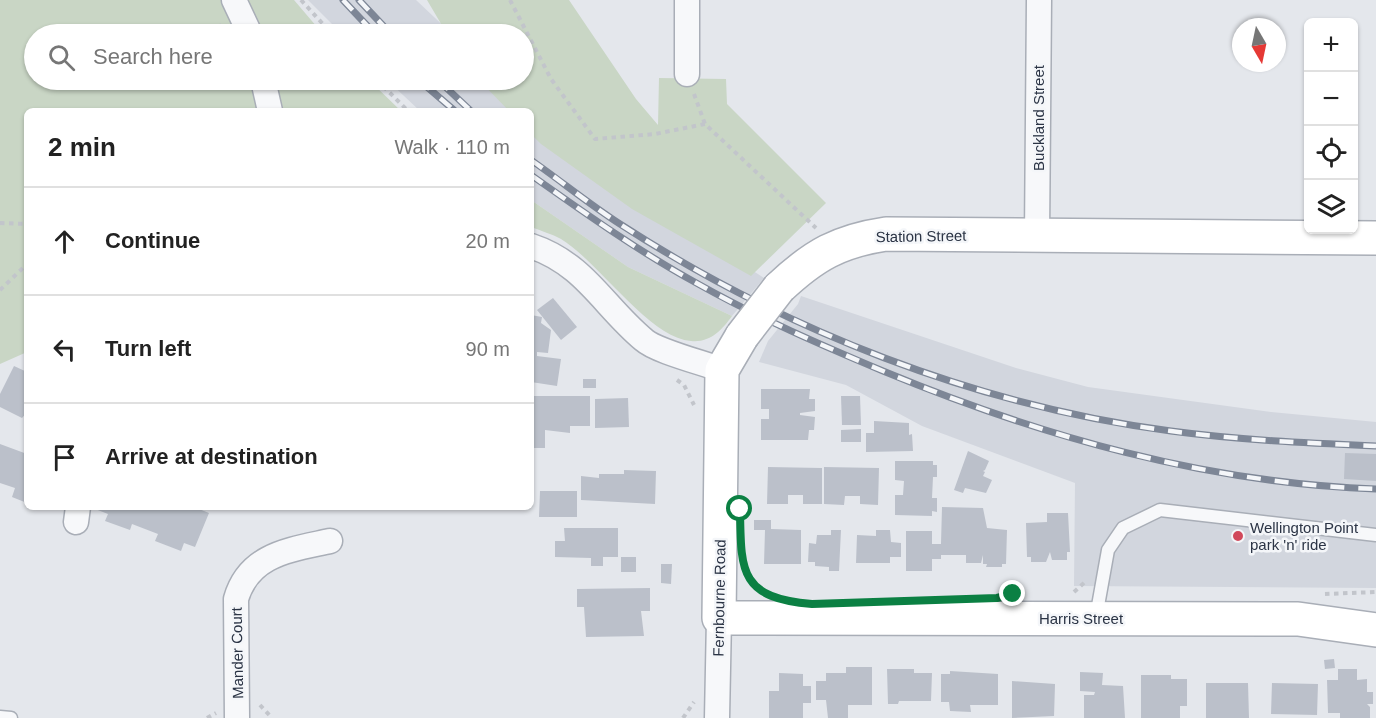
<!DOCTYPE html>
<meta charset="utf-8">
<style>
:root{--surface:#fff;--page:#f6f6f6;--text:#222;--muted:#767676;--line:#e0e0e0}
body{margin:0;font-family:Helvetica,sans-serif;background:var(--page);color:var(--text)}
.controls{position:absolute;right:18px;top:18px;display:grid;overflow:hidden;border-radius:9px;box-shadow:0 2px 4px #0004}
.controls button{width:54px;height:54px;display:grid;place-items:center;padding:0;border:0;border-bottom:2px solid var(--line);background:var(--surface);color:var(--text);font:30px sans-serif}
.compass{position:absolute;left:1232px;top:18px;width:54px;height:54px;border-radius:50%;background:var(--surface);box-shadow:0 2px 4px #0004;rotate:171deg}
.stop{position:absolute;width:18px;height:18px;margin:-14px;border:4px solid #0b8043;border-radius:50%;background:#fff}
.stop.end{background:#0b8043;border-color:#fff;box-shadow:0 2px 6px #0008}
.list{margin:0;padding:0;list-style:none}
h2{display:flex;justify-content:space-between;align-items:center;height:78px;margin:0;padding:0 24px;font-size:26px}
h2 small{font-size:20px;font-weight:400;color:var(--muted)}
.list li{display:grid;grid-template-columns:39px 1fr auto;gap:18px;align-items:center;box-sizing:border-box;height:108px;padding:0 24px;border-top:2px solid var(--line)}
.list b{display:block;font-size:22px;white-space:nowrap}
.list em{font-size:20px;font-style:normal;color:var(--muted)}
.icon{flex:none;width:33px;height:33px;fill:none;stroke:currentColor;stroke-width:2;stroke-linecap:round;stroke-linejoin:round}
.map{position:relative;flex:none;width:1376px;height:718px;overflow:hidden}
.search{position:absolute;background:var(--surface);box-shadow:0 2px 4px #0004;left:24px;top:24px;width:510px;height:66px;display:flex;align-items:center;gap:15px;box-sizing:border-box;padding:0 21px;border-radius:33px;color:var(--muted);font-size:22px}
.panel{position:absolute;background:var(--surface);box-shadow:0 2px 4px #0004;left:24px;top:108px;width:510px;height:402px;border-radius:9px}
.map>svg:first-child{display:block}
</style>
<div class="map">
<svg width="1376" height="718" viewBox="0 0 1376 718">
<rect width="100%" height="100%" fill="#e4e7ec"/>
<g fill="#d2d6de">
<path d="M308,0H416L452,34H342Z"/>
<path d="M387,80H500L625,187L764,278L732,316L628,267L531,200V111H420Z"/>
<path d="M801,296L1016,368L1088,387L1271,412L1376,422V588L1074,586L1075,483L922,426L846,385L759,362L768,341L798,304Z"/>
</g>
<g fill="#c9d6c5">
<path d="M0,0H294L323,34H34V80H369L401,111H27V352L0,364Z"/>
<path d="M427,0H569L636,99L658,125L659,78L726,79L727,104L826,203L751,276L632,209L541,144L531,134V111H509L479,80H524V34H447Z"/>
<path d="M531,200L628,267L732,316C722,330 710,343 691,341C649,338 598,261 561,239C552,234 541,231 531,227Z"/>
</g>
<g fill="#bbc0ca">
<path d="M553,298L577,327L561,340L537,310Z"/>
<path d="M531,315L542,317L541,323L551,330L548,353L537,352V356L561,359L557,386L531,382Z"/>
<path d="M14,366L27,372V412L22,418L0,407V394Z"/>
<rect x="583" y="379" width="13" height="9"/>
<path d="M761,389H810L809,399H815V411L800,413V415L815,417L814,430H809L808,440H761V419H769V409H761Z"/>
<path d="M531,396H590V426H570V433L545,430V448H531Z"/>
<path d="M841,396H860L861,425H842Z"/>
<path d="M628,398L629,427L595,428V399Z"/>
<path d="M874,421L909,423V435L912,434L913,451L866,452V433H874Z"/>
<path d="M861,429V442H841V430Z"/>
<path d="M0,444L27,454V503L12,497L15,488L0,483Z"/>
<path d="M968,451L989,461L985,470L983,471L985,472L983,476L992,480L986,493L965,488L963,493L954,490Z"/>
<path d="M1345,453L1376,454V481L1344,479Z"/>
<path d="M895,461H933V465H937V477H933L932,498H937V512L932,511V516L895,515V495H903L904,481L895,480Z"/>
<path d="M768,467L822,468V504H803V495H788V504H767Z"/>
<path d="M824,467L879,468L878,505L860,504V496H845L844,505L824,504Z"/>
<path d="M624,470L656,471L655,504L581,500V476L599,478V474H624Z"/>
<path d="M540,491H577V517H539Z"/>
<path d="M90,507H194L209,513L195,547L184,543L181,551L155,541L158,534L132,524L130,530L105,521L108,514Z"/>
<path d="M942,507L983,508L987,528L1007,530L1006,564H1002V567H986L987,564H983V555L981,563H966V555H941V559H932V571H906V531H932V544H941Z"/>
<path d="M1047,513H1068L1070,552H1067V560H1052L1050,552L1046,562H1031V557H1027L1026,523L1047,522Z"/>
<path d="M754,520H771V529L801,530V564H764L765,530H754Z"/>
<path d="M564,528H618V557H603V566H591V558L555,557V541H565Z"/>
<path d="M831,530H841L839,571H829V567L815,566V562H808L809,543L816,544L817,535H831Z"/>
<path d="M876,530H890L891,542L901,543V557H890V563H856L857,535L876,536Z"/>
<rect x="621" y="557" width="15" height="15"/>
<path d="M661,564H672L671,584L661,583Z"/>
<path d="M650,588V611H641L644,636L586,637L584,607H577V589Z"/>
<path d="M1334,659L1335,668L1325,669L1324,660Z"/>
<path d="M846,667H872V705H848V718H828L826,700H816V681H826V673H846Z"/>
<path d="M887,669H914V673H932L931,701H899L898,704H888Z"/>
<path d="M1338,669H1357V680L1367,679V692H1373V704H1367L1370,707V718H1340V713H1328L1327,680H1338Z"/>
<path d="M950,671L998,674V705H970L971,712L950,711L949,702H941V674H950Z"/>
<path d="M1080,672L1103,673L1102,685L1123,686L1125,718H1084V695H1094L1095,692L1080,691Z"/>
<path d="M779,673L803,674V686H811V703H803V718H769V691H779Z"/>
<path d="M1141,675H1171V679H1187V706H1180V718H1141Z"/>
<path d="M1012,681L1055,684L1054,716L1012,718Z"/>
<path d="M1206,683H1248L1249,718H1206Z"/>
<path d="M1272,683L1318,684L1317,715L1271,714Z"/>
</g>
<g fill="none" stroke-linecap="round" stroke-linejoin="round">
<defs>
<g id="lane">
<path d="M1096,617L1108,550L1123,528L1160,510L1376,535"/>
<path d="M0,717L11,718"/>
</g>
<g id="street">
<path d="M234,0L250,34"/>
<path d="M687,0V74"/>
<path d="M263,80L270,111"/>
<path d="M1037,236L1039,0"/>
<path d="M531,246C585,264 603,306 644,340C656,351 704,363 722,370"/>
<path d="M76,522L78,507"/>
<path d="M237,718L236,599C249,554 290,550 330,541"/>
<path d="M717,718L719,618"/>
</g>
<g id="secondary">
<path d="M779,288C814,255 839,241 886,234L1376,238"/>
<path d="M742,336L722,370L719,618L1298,619L1376,630"/>
</g>
</defs>
<use href="#lane" stroke="#a9aeb7" stroke-width="15"/>
<use href="#street" stroke="#a9aeb7" stroke-width="27"/>
<use href="#secondary" stroke="#a9aeb7" stroke-width="36"/>
<g stroke="#c2c5cb" stroke-width="4" stroke-dasharray="4.5 4.5" stroke-linecap="butt">
<path d="M301,0L332,34"/>
<path d="M510,0L551,79L595,139L655,134L705,124"/>
<path d="M219,24L222,34"/>
<path d="M377,80L408,111"/>
<path d="M694,94L705,124L816,228"/>
<path d="M0,223L27,224"/>
<path d="M0,290L27,264"/>
<path d="M677,380L684,385L694,405"/>
<path d="M746,575L762,590"/>
<path d="M1074,592L1086,581"/>
<path d="M1325,594L1376,592"/>
<path d="M260,705L272,718"/>
<path d="M207,718L216,713"/>
<path d="M683,718L694,702"/>
</g>
<use href="#lane" stroke="#f7f8fa" stroke-width="12"/>
<use href="#street" stroke="#f7f8fa" stroke-width="24"/>
<use href="#secondary" stroke="#fff" stroke-width="33"/>
<defs>
<g id="rail">
<path d="M343,0L375,34"/>
<path d="M359,0L391,34"/>
<path d="M419,80L455,111"/>
<path d="M438,80L471,111"/>
<path d="M531,160C561,181 589,204 620,224C784,330 977,406 1171,431C1239,440 1307,443 1376,446"/>
<path d="M531,175C586,214 641,253 700,285C759,318 821,345 883,371C1040,436 1205,483 1376,489"/>
</g>
</defs>
<use href="#rail" stroke="#7d8696" stroke-width="7"/>
<use href="#rail" stroke="#f4f6f9" stroke-width="4.5" stroke-dasharray="14" stroke-linecap="butt"/>
<defs>
<path id="secondary-bridge" d="M742,336L779,288"/>
</defs>
<use href="#secondary-bridge" stroke="#a9aeb7" stroke-width="36" stroke-linecap="butt"/>
<use href="#secondary-bridge" stroke="#fff" stroke-width="33"/>
</g>
<g fill="none" stroke-linecap="round" stroke-linejoin="round">
<path stroke="#0b8043" stroke-width="8" d="M740,509C741,571 739,598 812,604L997,598L1013,594"/>
</g>
<circle fill="#d1495b" stroke="#f4f6f9" stroke-width="2" cx="1238" cy="536" r="6"/>
<g text-anchor="middle" dominant-baseline="central" stroke-width="5" stroke-linejoin="round" paint-order="stroke">
<g font-size="15" fill="#2b3445" stroke="#f4f6f9">
<text transform="translate(1038 118) rotate(-90)">Buckland Street</text>
<text transform="translate(921 236) rotate(-1)">Station Street</text>
<text transform="translate(719 598) rotate(-89)">Fernbourne Road</text>
<text x="1081" y="618">Harris Street</text>
<text transform="translate(237 653) rotate(-91)">Mander Court</text>
</g>
<g font-size="15" fill="#2b3445" stroke="#f4f6f9" text-anchor="start">
<text x="1250" y="527">Wellington Point<tspan x="1250" dy="17">park 'n' ride</tspan></text>
</g>
</g>
</svg>
<div class="controls">
<button>+</button>
<button>−</button>
<button><svg class="icon" aria-label="locate" viewBox="0 0 24 24"><circle cx="12" cy="12" r="6"/><path d="M12 2v4M12 18v4M2 12h4M18 12h4"/></svg></button>
<button><svg class="icon" aria-label="layers" viewBox="0 0 24 24"><path d="M12 4l9 5-9 5-9-5zM3 14l9 5 9-5"/></svg></button>
</div>
<svg class="compass" viewBox="-18 -18 36 36"><path d="M0-13l5 13h-10z" fill="#e53935"/><path d="M0 13l5-13h-10z" fill="#767676"/></svg>
<div class="stop" style="left:740px;top:509px"></div>
<div class="stop end" style="left:1013px;top:594px"></div>
<div class="search"><svg class="icon" aria-label="search" viewBox="0 0 24 24"><circle cx="10" cy="10" r="6"/><path d="M15 15l6 6"/></svg>Search here</div>
<section class="panel">
<h2>2 min<small>Walk · 110 m</small></h2>
<ul class="list">
<li><svg class="icon" aria-label="ahead" viewBox="0 0 24 24"><path d="M12 20V5M6 11l6-6 6 6"/></svg><div><b>Continue</b></div><em>20 m</em></li>
<li><svg class="icon" aria-label="left" viewBox="0 0 24 24"><path d="M17 20v-9H6M10 6l-5 5 5 5"/></svg><div><b>Turn left</b></div><em>90 m</em></li>
<li><svg class="icon" aria-label="arrive" viewBox="0 0 24 24"><path d="M6 21V4h12l-3 4 3 4H6"/></svg><div><b>Arrive at destination</b></div></li>
</ul>
</section>
</div>
